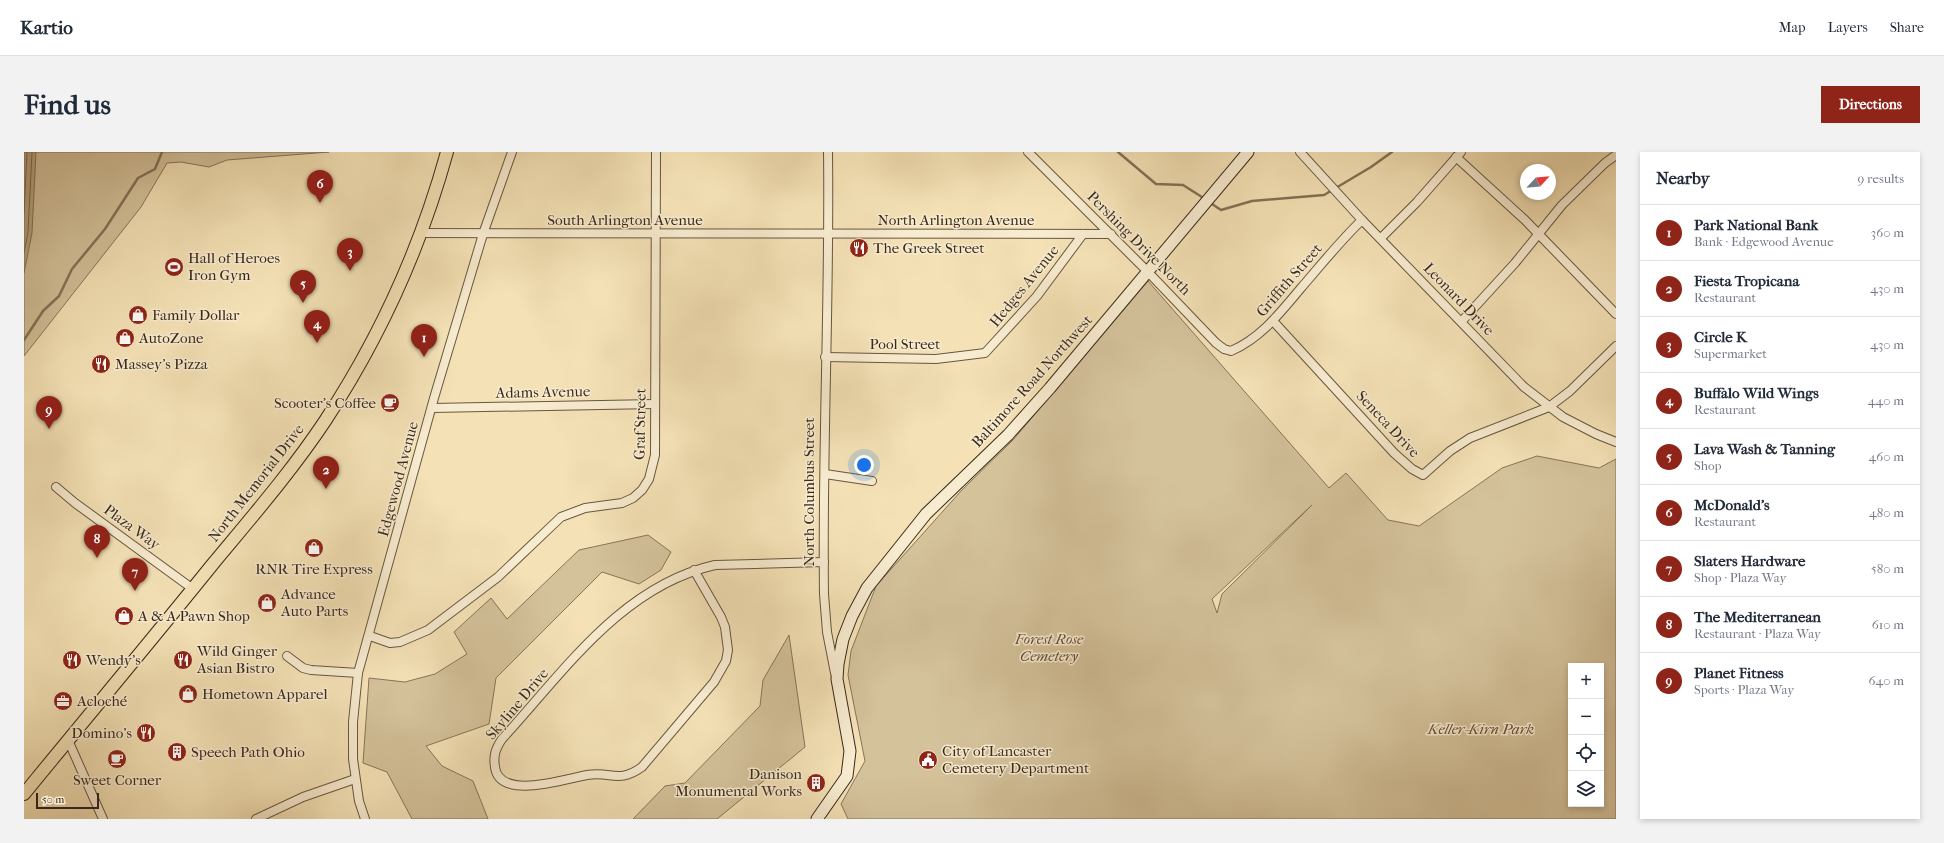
<!DOCTYPE html>
<meta charset="utf-8">
<style>
:root{--surface:#fff;--page:#f2f2f3;--text:#1f2937;--muted:#747a83;--line:#e0e1e3;--accent:#8f2418}
body{margin:0;font-family:"IM FELL French Canon",serif;background:var(--page);color:var(--text)}
.controls{position:absolute;right:12px;bottom:12px;display:grid;overflow:hidden;border-radius:0px;box-shadow:0 2px 6px #0003}
.controls button{width:36px;height:36px;display:grid;place-items:center;padding:0;border:0;border-bottom:1px solid var(--line);background:var(--surface);color:var(--text);font:20px sans-serif}
.compass{position:absolute;left:1496px;top:12px;width:36px;height:36px;border-radius:50%;background:var(--surface);box-shadow:0 2px 6px #0003;rotate:64deg}
.scale{position:absolute;left:12px;bottom:10px;width:63px;box-sizing:border-box;padding-left:4px;border:2px solid #3a281a;border-top:0;font-size:11px;line-height:14px;white-space:nowrap;color:#3a281a;-webkit-text-stroke:3px #f8ecd0;paint-order:stroke}
.you{position:absolute;left:840px;top:313px;width:14px;height:14px;margin:-10px;border:3px solid #fff;border-radius:50%;background:#1a73e8;box-shadow:0 0 0 6px #1a73e833}
.badge{display:grid;place-items:center;width:26px;height:26px;border-radius:50%;background:var(--accent);color:#fff;font-size:13px;font-weight:700}
.pin{position:absolute;translate:-50% -33px;filter:drop-shadow(0 1px 2px #0008)}
.pin::after{content:'';position:absolute;top:21px;width:14px;height:12px;background:inherit;clip-path:polygon(0 0,100% 0,50% 100%)}
.list{margin:0;padding:0;list-style:none}
h2{display:flex;justify-content:space-between;align-items:center;height:52px;margin:0;padding:0 16px;font-size:17px}
h2 small{font-size:13px;font-weight:400;color:var(--muted)}
.list li{display:grid;grid-template-columns:26px 1fr auto;gap:12px;align-items:center;box-sizing:border-box;height:56px;padding:0 16px;border-top:1px solid var(--line)}
.list b{display:block;font-size:15px;white-space:nowrap}
.list p{margin:0;font-size:13px;white-space:nowrap;color:var(--muted)}
.list em{font-size:13px;font-style:normal;color:var(--muted)}
.icon{flex:none;width:22px;height:22px;fill:none;stroke:currentColor;stroke-width:2;stroke-linecap:round;stroke-linejoin:round}
.map{position:relative;flex:none;width:1592px;height:667px;overflow:hidden;border-radius:0px}
header{display:flex;align-items:center;gap:24px;box-sizing:border-box;height:56px;padding:0 20px;background:var(--surface);border-bottom:1px solid var(--line)}
header strong{font-size:19px}
nav{display:flex;gap:22px;margin-inline-start:auto;font-size:14px}
.intro{display:flex;align-items:center;justify-content:space-between;box-sizing:border-box;height:96px;padding:0 24px}
h1{margin:0;font-size:28px}
.button{padding:10px 18px;border-radius:0px;background:var(--accent);color:#fff;font-size:14px;font-weight:700}
main{display:flex;gap:24px;padding:0 24px}
aside{flex:1;background:var(--surface);border-radius:0px;box-shadow:0 2px 6px #0003}
.map>svg:first-child{display:block}
</style>
<header>
<strong>Kartio</strong>
<nav><a>Map</a><a>Layers</a><a>Share</a></nav>
</header>
<div class="intro"><h1>Find us</h1><a class="button">Directions</a></div>
<main>
<div class="map">
<svg width="1592" height="667" viewBox="0 0 1592 667">
<rect width="100%" height="100%" fill="#f4e2b6"/>
<filter id="stains"><feTurbulence type="fractalNoise" baseFrequency=".005" numOctaves="4"/><feColorMatrix values="0 0 0 0 .2 0 0 0 0 .09 0 0 0 0 .02 0 0 0 .5 -.17"/></filter>
<radialGradient id="worn" r=".72"><stop offset=".6" stop-color="#630" stop-opacity="0"/><stop offset="1" stop-color="#630" stop-opacity=".3"/></radialGradient>
<g fill="#d4c29b" stroke="#87755a" fill-rule="evenodd">
<path d="M0,0H305L203,8L185,15L157,10L143,11L117,55L0,204Z"/>
<path d="M1124,129L1305,336L1322,321L1364,368L1395,374L1478,316L1513,304L1575,316L1592,307V667H824L817,652L841,609L824,523L827,499L852,434L937,339L989,288ZM1288,353L1198,442L1193,461L1188,447ZM1547,514H1577V652H1547Z"/>
<path d="M624,383L647,400L637,418L615,432L578,420L472,526L465,572L402,594L418,614L449,629L464,667H388L363,620L339,611L345,526L381,530L411,522L443,502L430,480L467,446L483,467L555,398Z"/>
<path d="M765,483L781,595L693,667H609L641,634L661,631L736,554L739,528Z"/>
</g>
<path fill="#b5a381" stroke="#847258" d="M0,0H12L8,81L0,121Z"/>
<g fill="none" stroke-linecap="round" stroke-linejoin="round">
<g stroke="#78664e" stroke-width="1">
<path d="M0,62L3,0"/>
<path d="M0,101L4,80L8,0"/>
</g>
<g stroke="#847258" stroke-width="2.5">
<path d="M1094,0L1132,32L1159,33L1181,47"/>
<path d="M1185,50L1197,58L1228,49L1300,43L1347,15L1368,0"/>
<path d="M0,188L19,159L35,144L48,117L81,77L114,26L131,17L138,0"/>
</g>
<defs>
<g id="street">
<path d="M804,0C806,147 798,295 800,442L803,480L811,521"/>
<path d="M1004,0L1124,120L1192,191L1200,197L1207,199C1237,186 1256,161 1277,136C1297,113 1316,89 1338,68"/>
<path d="M1276,0L1338,68L1500,235L1539,265L1572,282L1592,290"/>
<path d="M1432,5L1501,68L1592,162"/>
<path d="M396,81L1087,82"/>
<path d="M1357,86L1393,50L1437,0"/>
<path d="M1249,169L1370,301L1388,317L1399,323L1426,299L1446,286L1525,255L1546,239L1592,194"/>
<path d="M1438,169L1491,111L1538,53L1581,11L1592,3"/>
<path d="M801,205L912,207L961,201L1013,144L1059,82"/>
<path d="M408,256L631,252"/>
<path d="M801,322L848,329"/>
<path d="M32,335L51,351L169,437"/>
<path d="M670,418L697,465L701,475L704,498L702,509L690,530L618,615C594,632 588,619 563,623C541,627 475,649 471,615C469,603 472,596 478,587C539,521 597,434 691,413L800,410"/>
<path d="M346,484L366,491L376,490L404,478L474,425L537,365L561,356L598,351L609,346L618,338L625,327L631,303L632,0"/>
<path d="M263,504L279,516L287,518L334,521"/>
<path d="M44,588L79,667"/>
<path d="M232,667L279,645L331,627"/>
<path d="M341,667L335,649L329,607V570L334,521L410,246L459,82L488,0"/>
</g>
<path id="secondary" d="M793,667L823,624L826,599L813,527L814,512L819,487L828,464L843,436L902,362L984,283L1026,236L1224,0"/>
<path id="primary" d="M0,642C62,566 126,490 188,413C227,366 267,320 301,269C355,187 397,94 423,0"/>
</defs>
<use href="#street" stroke="#685641" stroke-width="10"/>
<use href="#secondary" stroke="#3a281a" stroke-width="13"/>
<use href="#primary" stroke="#3a281a" stroke-width="14"/>
<use href="#street" stroke="#f8ecd0" stroke-width="8"/>
<use href="#secondary" stroke="#f8ecd0" stroke-width="11"/>
<use href="#primary" stroke="#f4e2b6" stroke-width="12"/>
</g>
<defs>
<symbol id="restaurant-disc" viewBox="-11 -11 22 22"><circle r="9.5" fill="#8f2418" stroke="#f8ecd0"/><path d="M-5-6h1v4h1v-4h1v4h1v-4h1v5L-1.5 .5V6h-2V.5L-5-1ZM5-6V6H3V1.5H1.5Q1.5-4 5-6Z" fill="#fff"/></symbol>
<symbol id="stadium-disc" viewBox="-11 -11 22 22"><circle r="9.5" fill="#8f2418" stroke="#f8ecd0"/><path d="M0-5a6.5 5 0 1 0 0 10a6.5 5 0 1 0 0-10ZM-3.5-1.8h7v3.6h-7Z" fill="#fff"/></symbol>
<symbol id="shop-disc" viewBox="-11 -11 22 22"><circle r="9.5" fill="#8f2418" stroke="#f8ecd0"/><path d="M-5-2.5h2.3a2.7 3.5 0 0 1 5.4 0H5L5.5 6h-11ZM-1.5-2.5h3a1.5 2.3 0 0 0-3 0Z" fill="#fff"/></symbol>
<symbol id="cafe-disc" viewBox="-11 -11 22 22"><circle r="9.5" fill="#8f2418" stroke="#f8ecd0"/><path d="M-5.5-4.5H6V0H3Q3 3.5 0 3.5H-2.5Q-5.5 3.5-5.5 0ZM3-3.2v2h1.7v-2ZM-6 4.5H4V6H-6Z" fill="#fff"/></symbol>
<symbol id="office-disc" viewBox="-11 -11 22 22"><circle r="9.5" fill="#8f2418" stroke="#f8ecd0"/><path d="M-6-3h4V-5.5h4V-3h4V5H-6ZM-1-4.5V-3h2v-1.5ZM-6 0V1H6V0Z" fill="#fff"/></symbol>
<symbol id="building-disc" viewBox="-11 -11 22 22"><circle r="9.5" fill="#8f2418" stroke="#f8ecd0"/><path d="M-4-6H4V6H1V3H-1V6H-4ZM-2.5-4.3h1.7v1.8h-1.7ZM.8-4.3h1.7v1.8H.8ZM-2.5-1h1.7V.8h-1.7ZM.8-1h1.7V.8H.8Z" fill="#fff"/></symbol>
<symbol id="civic-disc" viewBox="-11 -11 22 22"><circle r="9.5" fill="#8f2418" stroke="#f8ecd0"/><path d="M-.6-6.5H3V-4.5H.6V-3L4-1V1h2V6H-6V1h2V-1L-.6-3ZM-1.2 2.5V6h2.4V2.5Z" fill="#fff"/></symbol>
</defs>
<g fill-rule="evenodd">
<use href="#restaurant-disc" x="824" y="85" width="22" height="22"/>
<use href="#stadium-disc" x="139" y="104" width="22" height="22"/>
<use href="#shop-disc" x="103" y="152" width="22" height="22"/>
<use href="#shop-disc" x="90" y="175" width="22" height="22"/>
<use href="#restaurant-disc" x="66" y="201" width="22" height="22"/>
<use href="#cafe-disc" x="355" y="240" width="22" height="22"/>
<use href="#shop-disc" x="279" y="385" width="22" height="22"/>
<use href="#shop-disc" x="232" y="440" width="22" height="22"/>
<use href="#shop-disc" x="89" y="453" width="22" height="22"/>
<use href="#restaurant-disc" x="37" y="497" width="22" height="22"/>
<use href="#restaurant-disc" x="148" y="497" width="22" height="22"/>
<use href="#shop-disc" x="153" y="531" width="22" height="22"/>
<use href="#office-disc" x="28" y="538" width="22" height="22"/>
<use href="#restaurant-disc" x="111" y="570" width="22" height="22"/>
<use href="#building-disc" x="142" y="589" width="22" height="22"/>
<use href="#cafe-disc" x="82" y="596" width="22" height="22"/>
<use href="#civic-disc" x="893" y="597" width="22" height="22"/>
<use href="#building-disc" x="781" y="620" width="22" height="22"/>
</g>
<g text-anchor="middle" dominant-baseline="central" stroke-width="3" stroke-linejoin="round" paint-order="stroke">
<g font-size="15" fill="#3a281a" stroke="#f8ecd0">
<text x="601" y="68">South Arlington Avenue</text>
<text x="932" y="68">North Arlington Avenue</text>
<text transform="translate(1115 91) rotate(45)">Pershing Drive North</text>
<text transform="translate(1265 128) rotate(-49)">Griffith Street</text>
<text transform="translate(1000 134) rotate(-51)">Hedges Avenue</text>
<text transform="translate(1435 147) rotate(46)">Leonard Drive</text>
<text x="881" y="192">Pool Street</text>
<text transform="translate(1008 229) rotate(-48)">Baltimore Road Northwest</text>
<text transform="translate(519 240) rotate(-1)">Adams Avenue</text>
<text transform="translate(616 272) rotate(-89)">Graf Street</text>
<text transform="translate(1364 272) rotate(47)">Seneca Drive</text>
<text transform="translate(374 327) rotate(-75)">Edgewood Avenue</text>
<text transform="translate(232 331) rotate(-52)">North Memorial Drive</text>
<text transform="translate(785 340) rotate(-90)">North Columbus Street</text>
<text transform="translate(108 375) rotate(36)">Plaza Way</text>
<text transform="translate(493 552) rotate(-50)">Skyline Drive</text>
</g>
<g font-size="15" fill="#3a281a" stroke="#f8ecd0" text-anchor="start">
<text x="849" y="96">The Greek Street</text>
<text x="164" y="106">Hall of Heroes<tspan x="164" dy="17">Iron Gym</tspan></text>
<text x="128" y="163">Family Dollar</text>
<text x="115" y="186">AutoZone</text>
<text x="91" y="212">Massey's Pizza</text>
<text x="352" y="251" text-anchor="end">Scooter's Coffee</text>
<text x="290" y="417" text-anchor="middle">RNR Tire Express</text>
<text x="257" y="442">Advance<tspan x="257" dy="17">Auto Parts</tspan></text>
<text x="114" y="464">A &amp; A Pawn Shop</text>
<text x="173" y="499">Wild Ginger<tspan x="173" dy="17">Asian Bistro</tspan></text>
<text x="62" y="508">Wendy's</text>
<text x="178" y="542">Hometown Apparel</text>
<text x="53" y="549">Acloché</text>
<text x="108" y="581" text-anchor="end">Domino's</text>
<text x="918" y="599">City of Lancaster<tspan x="918" dy="17">Cemetery Department</tspan></text>
<text x="167" y="600">Speech Path Ohio</text>
<text x="778" y="622" text-anchor="end">Danison<tspan x="778" dy="17">Monumental Works</tspan></text>
<text x="93" y="628" text-anchor="middle">Sweet Corner</text>
</g>
<g font-size="15" font-style="italic" fill="#604e3a" stroke="#f8ecd0">
<text x="1025" y="487">Forest Rose<tspan x="1025" dy="17">Cemetery</tspan></text>
<text x="1457" y="577">Keller-Kirn Park</text>
</g>
</g>
<rect width="100%" height="100%" filter="url(#stains)"/>
<rect width="100%" height="100%" fill="url(#worn)"/>
</svg>
<div class="controls">
<button>+</button>
<button>−</button>
<button><svg class="icon" aria-label="locate" viewBox="0 0 24 24"><circle cx="12" cy="12" r="6"/><path d="M12 2v4M12 18v4M2 12h4M18 12h4"/></svg></button>
<button><svg class="icon" aria-label="layers" viewBox="0 0 24 24"><path d="M12 4l9 5-9 5-9-5zM3 14l9 5 9-5"/></svg></button>
</div>
<svg class="compass" viewBox="-18 -18 36 36"><path d="M0-13l5 13h-10z" fill="#e53935"/><path d="M0 13l5-13h-10z" fill="#747a83"/></svg>
<div class="scale">50 m</div>
<div class="you"></div>
<div class="pin badge" style="left:400px;top:205px">1</div>
<div class="pin badge" style="left:302px;top:337px">2</div>
<div class="pin badge" style="left:326px;top:119px">3</div>
<div class="pin badge" style="left:293px;top:191px">4</div>
<div class="pin badge" style="left:279px;top:151px">5</div>
<div class="pin badge" style="left:296px;top:51px">6</div>
<div class="pin badge" style="left:111px;top:439px">7</div>
<div class="pin badge" style="left:73px;top:406px">8</div>
<div class="pin badge" style="left:25px;top:277px">9</div>
</div>
<aside>
<h2>Nearby<small>9 results</small></h2>
<ul class="list">
<li><span class="badge">1</span><div><b>Park National Bank</b><p>Bank · Edgewood Avenue</p></div><em>360 m</em></li>
<li><span class="badge">2</span><div><b>Fiesta Tropicana</b><p>Restaurant</p></div><em>430 m</em></li>
<li><span class="badge">3</span><div><b>Circle K</b><p>Supermarket</p></div><em>430 m</em></li>
<li><span class="badge">4</span><div><b>Buffalo Wild Wings</b><p>Restaurant</p></div><em>440 m</em></li>
<li><span class="badge">5</span><div><b>Lava Wash &amp; Tanning</b><p>Shop</p></div><em>460 m</em></li>
<li><span class="badge">6</span><div><b>McDonald's</b><p>Restaurant</p></div><em>480 m</em></li>
<li><span class="badge">7</span><div><b>Slaters Hardware</b><p>Shop · Plaza Way</p></div><em>580 m</em></li>
<li><span class="badge">8</span><div><b>The Mediterranean</b><p>Restaurant · Plaza Way</p></div><em>610 m</em></li>
<li><span class="badge">9</span><div><b>Planet Fitness</b><p>Sports · Plaza Way</p></div><em>640 m</em></li>
</ul>
</aside>
</main>
